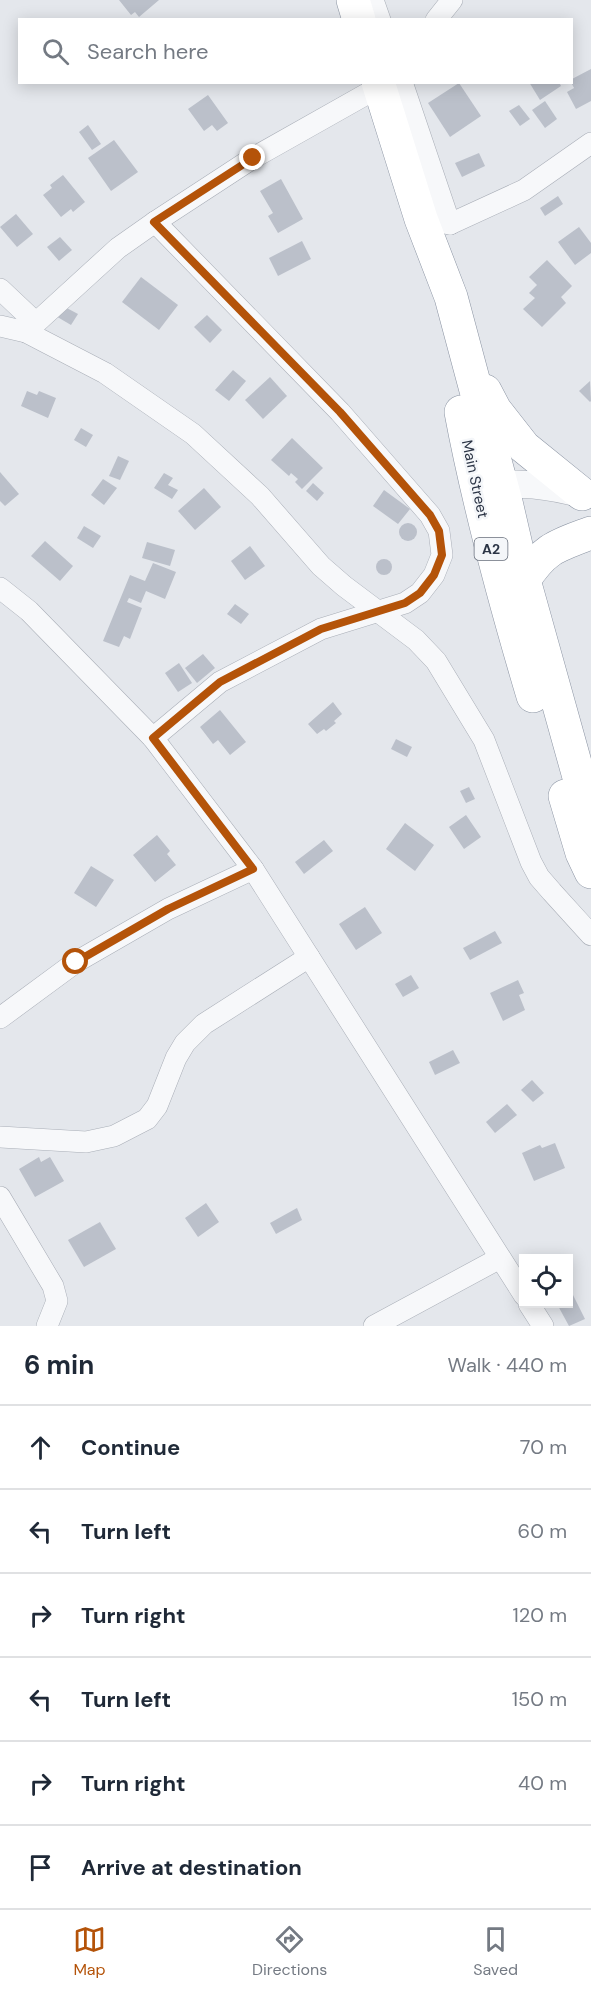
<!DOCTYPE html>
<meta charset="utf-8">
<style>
:root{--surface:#fff;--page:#f6f6f7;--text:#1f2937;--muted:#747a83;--line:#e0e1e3;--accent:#b45309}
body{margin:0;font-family:"DM Sans",sans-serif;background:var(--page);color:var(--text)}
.controls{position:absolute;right:18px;bottom:18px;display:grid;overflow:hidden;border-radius:0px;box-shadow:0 3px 15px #0003}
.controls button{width:54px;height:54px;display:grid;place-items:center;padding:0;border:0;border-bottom:2px solid var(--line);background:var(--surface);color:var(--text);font:30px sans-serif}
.stop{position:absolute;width:18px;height:18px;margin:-14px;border:4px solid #b45309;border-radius:50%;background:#fff}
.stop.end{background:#b45309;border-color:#fff;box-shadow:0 2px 6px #0008}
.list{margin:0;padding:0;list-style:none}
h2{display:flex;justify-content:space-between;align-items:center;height:78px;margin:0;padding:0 24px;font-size:26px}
h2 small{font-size:20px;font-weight:400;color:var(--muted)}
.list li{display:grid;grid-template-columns:39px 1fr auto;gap:18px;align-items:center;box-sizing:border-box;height:84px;padding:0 24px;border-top:2px solid var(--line)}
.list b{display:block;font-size:22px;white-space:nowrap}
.list em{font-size:20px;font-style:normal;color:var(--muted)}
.icon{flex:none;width:33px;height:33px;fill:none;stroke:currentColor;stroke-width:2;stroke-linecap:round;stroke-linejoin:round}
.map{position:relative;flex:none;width:591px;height:1326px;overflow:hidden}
.search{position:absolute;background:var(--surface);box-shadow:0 3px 15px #0003;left:18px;right:18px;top:18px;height:66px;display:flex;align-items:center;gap:15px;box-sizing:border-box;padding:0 21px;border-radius:0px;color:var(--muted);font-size:22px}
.sheet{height:582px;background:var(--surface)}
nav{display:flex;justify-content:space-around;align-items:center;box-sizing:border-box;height:84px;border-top:2px solid var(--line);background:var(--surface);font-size:16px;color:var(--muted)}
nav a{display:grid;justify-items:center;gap:3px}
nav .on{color:var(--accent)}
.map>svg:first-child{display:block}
</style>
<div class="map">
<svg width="591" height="1326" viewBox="0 0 591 1326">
<rect width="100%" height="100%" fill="#e4e7ec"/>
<g fill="#bbc0ca">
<path d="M119,0H159L139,17L135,12L131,15Z"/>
<path d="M591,69V101L576,109L567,92L574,88L571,82L572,79Z"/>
<path d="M529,82H559L561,86L540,100Z"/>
<path d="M459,83L481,116L450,137L428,103Z"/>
<path d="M208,95L228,123L217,131L212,125L204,131L188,109Z"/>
<path d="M545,101L557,119L545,128L532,110Z"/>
<path d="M519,105L530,119L520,126L509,111Z"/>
<path d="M88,125L101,144L92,150L79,132Z"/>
<path d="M114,140L138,172L111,191L88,158Z"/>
<path d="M479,153L485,166L462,177L455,163Z"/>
<path d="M63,175L85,202L73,212L71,209L61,217L43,195L52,188L50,185Z"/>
<path d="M281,179L303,219L278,233L268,216L273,213L260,191Z"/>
<path d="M558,196L563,204L545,216L540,208Z"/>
<path d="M16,214L33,234L17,247L0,227Z"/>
<path d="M579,227L591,243V253L575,265L558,242Z"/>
<path d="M60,237L72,250L59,261L47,247Z"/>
<path d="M302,241L311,259L278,276L269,258Z"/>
<path d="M547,260L572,286L561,297L566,303L542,327L523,309L535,298L529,293L537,285L529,277Z"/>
<path d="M141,277L178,305L159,330L122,302Z"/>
<path d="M63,306L78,314L71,325L54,315Z"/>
<path d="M207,315L222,330L210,343L194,327Z"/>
<path d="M233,370L246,381L229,401L215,390Z"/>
<path d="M270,377L287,396L263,419L245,400Z"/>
<path d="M590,381L591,401L590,402L579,391Z"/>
<path d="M27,391L37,395L39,391L56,398L48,418L21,406Z"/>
<path d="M81,428L93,435L86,447L74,440Z"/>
<path d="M292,438L323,468L302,489L295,482L298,479L291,473L289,476L271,460Z"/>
<path d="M118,456L129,461L120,480L109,476Z"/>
<path d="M0,472L19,494L5,506L0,501Z"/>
<path d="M164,473L173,478L168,485L178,490L172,499L154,488Z"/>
<path d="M103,479L117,488L104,505L91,495Z"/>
<path d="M313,483L324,493L317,501L306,491Z"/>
<path d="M204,488L221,507L195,530L178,511Z"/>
<path d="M384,490L410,509L398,524L373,506Z"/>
<circle cx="408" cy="532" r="9"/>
<path d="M84,526L101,536L93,548L77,538Z"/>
<path d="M45,541L73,566L60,581L31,556Z"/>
<path d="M147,542L175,550L170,566L142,558Z"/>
<path d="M250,546L265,566L245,580L231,561Z"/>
<circle cx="384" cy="567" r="8"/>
<path d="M153,563L176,572L165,599L146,591L141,603L129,598L127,602L142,608L130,639L124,636L119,647L103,641L130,575L145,581Z"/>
<path d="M235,604L249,614L241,624L227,614Z"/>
<path d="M203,654L215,668L197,683L185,668Z"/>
<path d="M179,663L192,683L178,692L165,673Z"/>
<path d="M333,702L342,714L334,721L336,723L326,731L324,729L317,734L308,724Z"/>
<path d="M220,710L246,742L230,755L218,740L213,744L200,727Z"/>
<path d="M396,739L412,747L407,757L391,749Z"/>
<path d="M469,787L475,799L466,803L460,791Z"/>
<path d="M466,815L481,837L464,849L449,827Z"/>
<path d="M405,823L434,845L415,871L386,849Z"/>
<path d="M157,835L170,851L167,854L176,865L155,882L133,855Z"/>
<path d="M324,840L333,851L304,874L295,862Z"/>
<path d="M91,866L114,880L96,907L74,893Z"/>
<path d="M365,907L382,933L356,950L339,924Z"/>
<path d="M495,931L502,943L470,960L463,948Z"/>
<path d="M411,975L419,988L403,997L395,984Z"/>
<path d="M518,980L524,993L519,995L525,1010L503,1021L490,993Z"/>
<path d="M453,1050L460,1063L435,1075L429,1062Z"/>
<path d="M532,1080L544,1093L533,1102L521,1090Z"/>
<path d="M507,1104L517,1115L495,1133L486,1122Z"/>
<path d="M555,1143L565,1168L534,1181L522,1153L540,1145L542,1148Z"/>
<path d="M39,1157L41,1162L50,1157L64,1181L35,1197L19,1169Z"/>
<path d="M206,1203L219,1222L198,1237L185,1218Z"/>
<path d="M297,1208L302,1220L276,1234L270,1223Z"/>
<path d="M100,1222L116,1249L84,1267L68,1240Z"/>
<path d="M572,1293L585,1319L569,1326L557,1304H568V1295Z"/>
</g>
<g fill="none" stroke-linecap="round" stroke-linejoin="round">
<defs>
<g id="minor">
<path d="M373,0L380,20"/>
<path d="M436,20L452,0"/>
<path d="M402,82L450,224"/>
<path d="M421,219L450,224L524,190L591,143"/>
<path d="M0,289L35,322"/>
<path d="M0,326L26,332L105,373L193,434L260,496L321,566L344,586L416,640L436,661L484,740L531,862L539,877L552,892L591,935"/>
<path d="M26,332L118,248L155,222L253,158L379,87"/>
<path d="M0,588L29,611L153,738L253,869L524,1295"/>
<path d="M153,738L220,682L321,629L405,603L420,593L434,575L442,555L439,531L430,515L340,412L155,222"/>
<path d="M0,1018L76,962L168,909L253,869"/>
<path d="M0,1137L86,1142L114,1136L147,1119L157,1106L176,1058L185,1043L204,1024L309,957"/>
<path d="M0,1197L53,1286L57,1301L47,1326"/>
<path d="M529,1304L543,1326"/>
<path d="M374,1326L500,1258"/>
</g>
<path id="tertiary" d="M483,488C514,480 553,486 584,495"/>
<g id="trunk">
<path d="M353,0L359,20"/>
<path d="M378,82L421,219L451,297L506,502L524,580L591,820"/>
<path d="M485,391L495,410L524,447L582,494"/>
<path d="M461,412C479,508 505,602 533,696"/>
<path d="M524,580C545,548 556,546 591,533"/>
<path d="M565,796L582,853L591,872"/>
</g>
</defs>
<use href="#minor" stroke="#a9aeb7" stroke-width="22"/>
<use href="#tertiary" stroke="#a9aeb7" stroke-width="28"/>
<use href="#trunk" stroke="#8b94a3" stroke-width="34"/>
<use href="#minor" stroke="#f7f8fa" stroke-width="21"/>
<use href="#tertiary" stroke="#f7f8fa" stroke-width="27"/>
<use href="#trunk" stroke="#fff" stroke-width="33"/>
</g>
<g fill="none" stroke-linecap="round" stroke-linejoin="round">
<path stroke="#b45309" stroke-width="8" d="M76,962L168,909L253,869L153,738L220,682L321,629L405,603L420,593L434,575L442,555L439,531L430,515L340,412L154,222L253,158"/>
</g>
<g text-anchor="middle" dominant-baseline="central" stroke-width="5" stroke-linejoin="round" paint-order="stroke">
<rect fill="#f4f6f9" stroke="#676e7b" stroke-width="1.5" x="474.5" y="538" width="33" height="22" rx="4.5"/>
<g font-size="14" font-weight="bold" fill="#2b3445">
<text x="491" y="549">A2</text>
</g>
<g font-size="15" fill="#2b3445" stroke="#f4f6f9">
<text transform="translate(475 479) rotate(78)">Main Street</text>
</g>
</g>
</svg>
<div class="controls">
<button><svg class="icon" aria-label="locate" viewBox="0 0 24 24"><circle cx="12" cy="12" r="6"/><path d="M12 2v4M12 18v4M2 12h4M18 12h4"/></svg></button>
</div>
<div class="stop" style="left:76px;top:962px"></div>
<div class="stop end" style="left:253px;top:158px"></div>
<div class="search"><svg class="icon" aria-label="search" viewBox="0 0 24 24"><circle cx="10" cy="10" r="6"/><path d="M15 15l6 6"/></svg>Search here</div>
</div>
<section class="sheet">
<h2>6 min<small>Walk · 440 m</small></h2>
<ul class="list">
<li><svg class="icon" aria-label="ahead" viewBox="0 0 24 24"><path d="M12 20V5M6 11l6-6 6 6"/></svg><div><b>Continue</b></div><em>70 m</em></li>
<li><svg class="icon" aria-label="left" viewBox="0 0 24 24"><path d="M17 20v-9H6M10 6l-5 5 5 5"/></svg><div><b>Turn left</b></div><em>60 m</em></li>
<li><svg class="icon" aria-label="right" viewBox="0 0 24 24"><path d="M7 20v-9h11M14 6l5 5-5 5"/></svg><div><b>Turn right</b></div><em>120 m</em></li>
<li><svg class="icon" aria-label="left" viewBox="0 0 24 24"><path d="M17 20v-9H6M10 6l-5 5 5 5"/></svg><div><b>Turn left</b></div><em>150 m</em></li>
<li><svg class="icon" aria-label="right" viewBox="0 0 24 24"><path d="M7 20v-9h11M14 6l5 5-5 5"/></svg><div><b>Turn right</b></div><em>40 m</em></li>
<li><svg class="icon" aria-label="arrive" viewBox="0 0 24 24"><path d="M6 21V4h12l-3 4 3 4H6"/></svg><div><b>Arrive at destination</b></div></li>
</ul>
</section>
<nav>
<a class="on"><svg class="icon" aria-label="map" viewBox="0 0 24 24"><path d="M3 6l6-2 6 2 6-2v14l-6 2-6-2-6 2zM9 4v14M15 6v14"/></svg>Map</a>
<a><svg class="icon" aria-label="directions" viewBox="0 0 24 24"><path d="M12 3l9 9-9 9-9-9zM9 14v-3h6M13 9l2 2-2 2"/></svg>Directions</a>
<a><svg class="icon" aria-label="saved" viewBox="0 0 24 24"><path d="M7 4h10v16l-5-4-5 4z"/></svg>Saved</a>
</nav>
